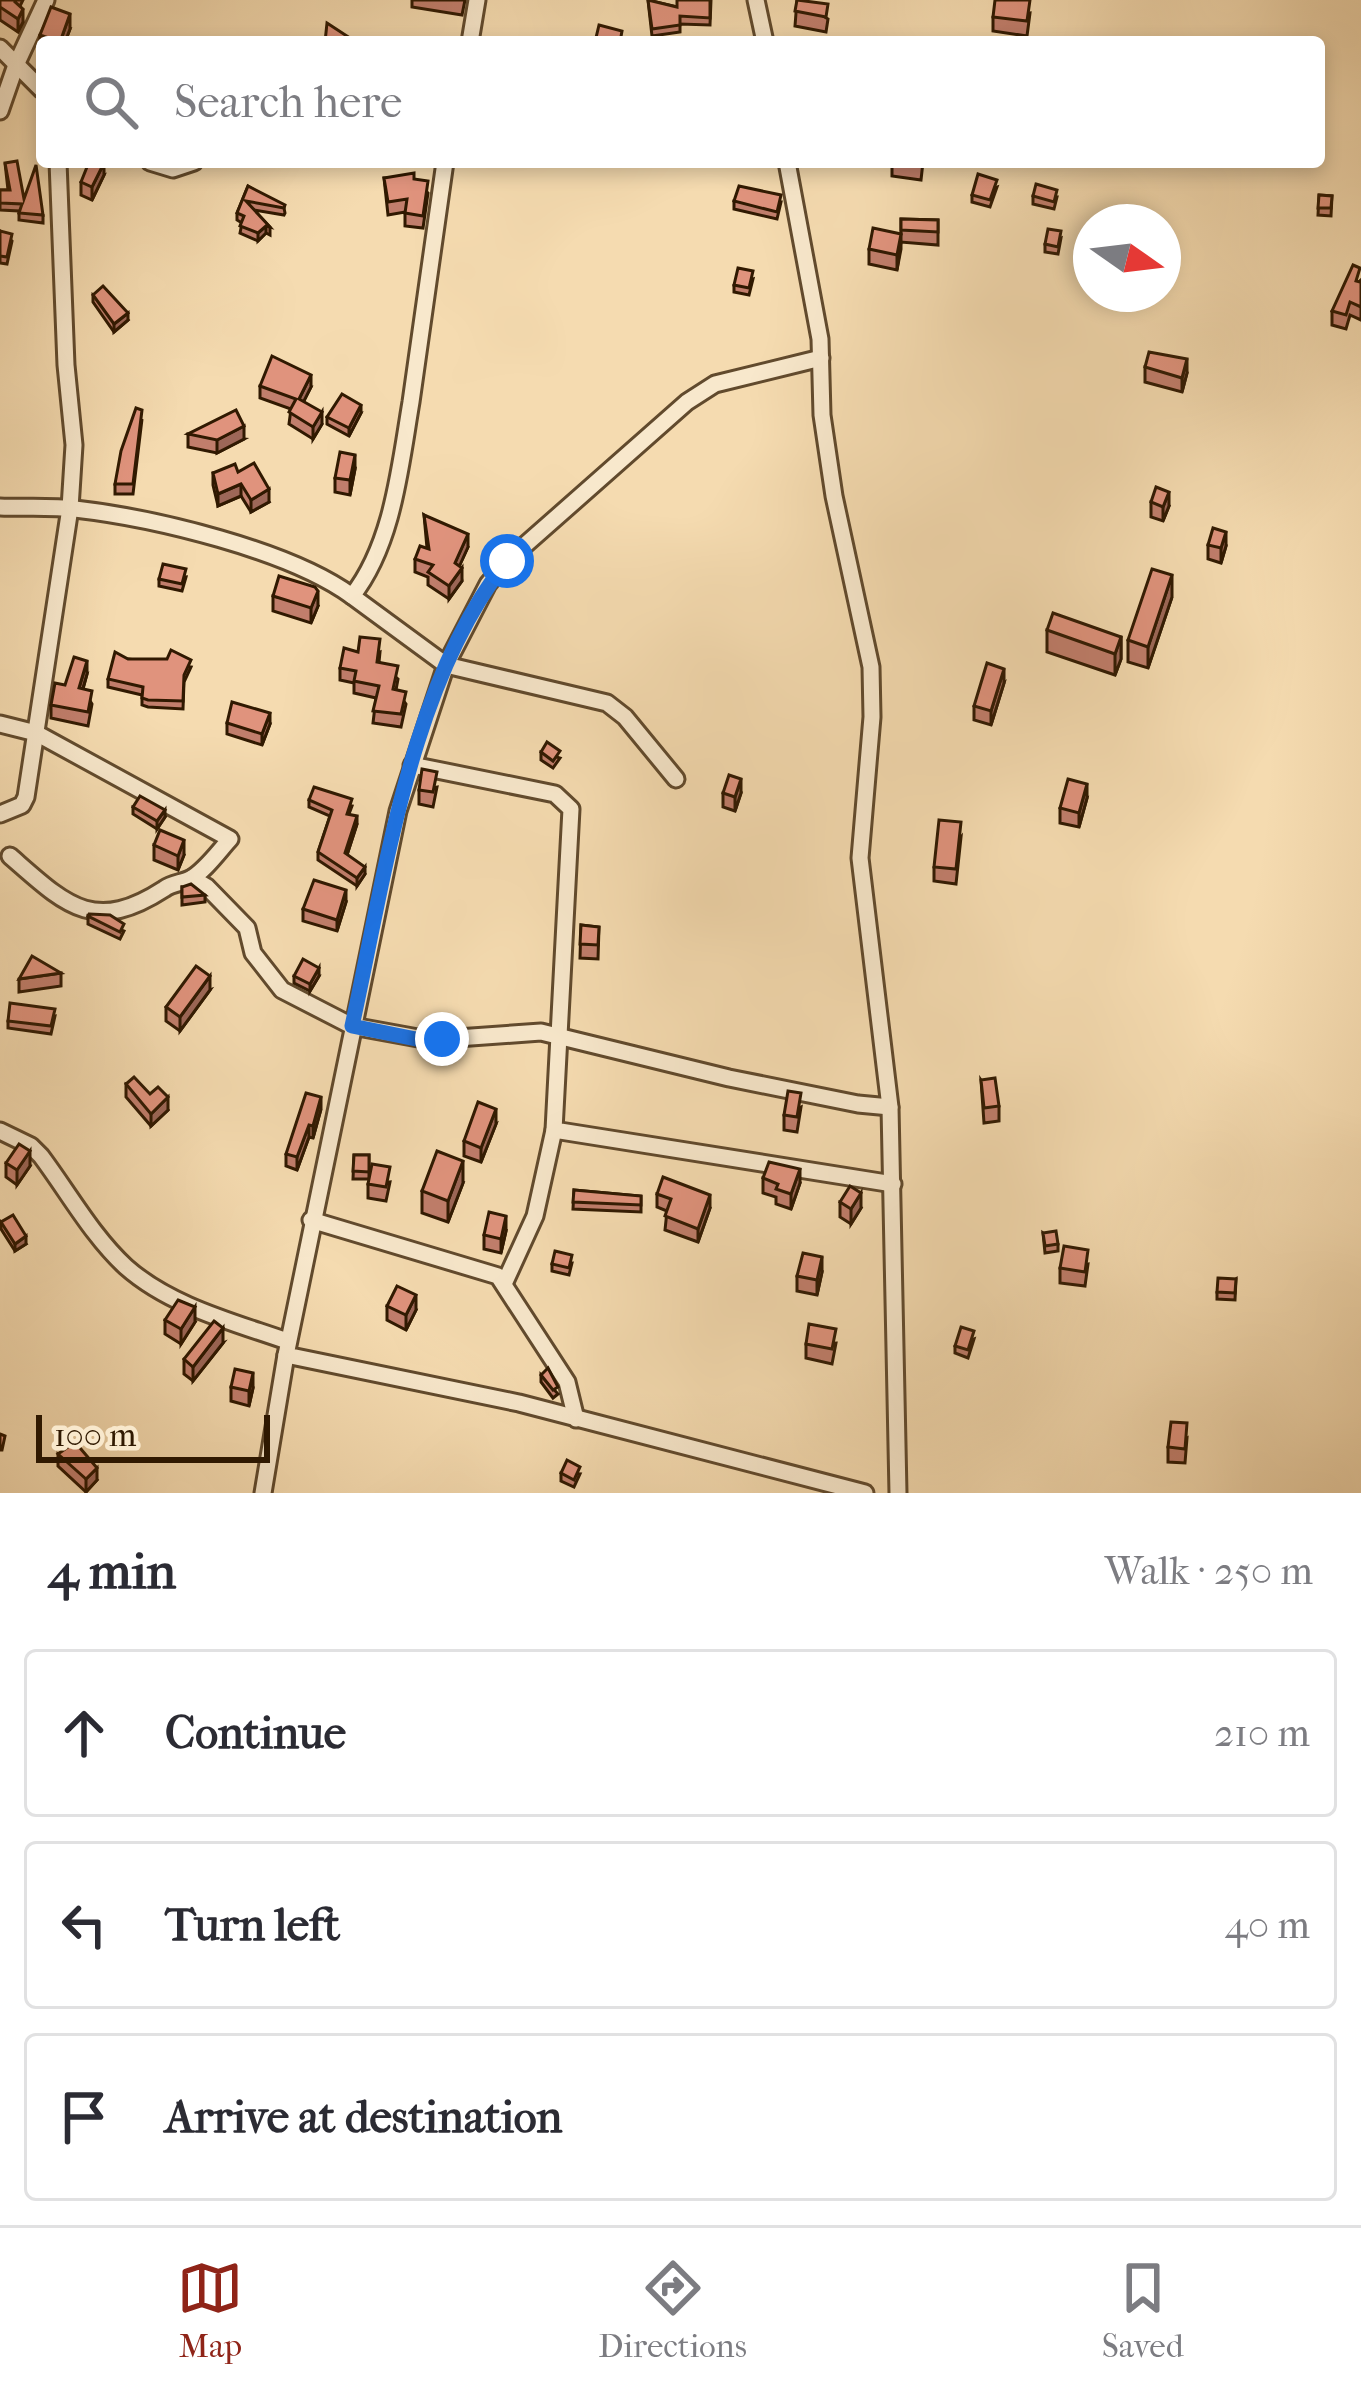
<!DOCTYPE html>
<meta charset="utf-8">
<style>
:root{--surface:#fff;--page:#f2f2f3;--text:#2b2b33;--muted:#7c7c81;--line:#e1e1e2;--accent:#8f2418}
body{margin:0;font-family:"IM FELL French Canon",serif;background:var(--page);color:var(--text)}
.compass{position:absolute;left:1073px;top:204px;width:108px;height:108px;border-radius:50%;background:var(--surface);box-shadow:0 6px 18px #0003;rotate:104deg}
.scale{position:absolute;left:36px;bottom:30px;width:234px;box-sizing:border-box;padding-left:12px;border:6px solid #301901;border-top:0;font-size:33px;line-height:42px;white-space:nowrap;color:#301901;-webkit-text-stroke:9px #f8e8cc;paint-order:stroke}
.stop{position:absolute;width:36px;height:36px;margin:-27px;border:9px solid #1a73e8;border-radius:50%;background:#fff}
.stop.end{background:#1a73e8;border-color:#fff;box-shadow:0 3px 12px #0008}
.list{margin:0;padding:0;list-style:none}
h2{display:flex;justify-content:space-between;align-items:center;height:156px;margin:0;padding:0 48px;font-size:51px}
h2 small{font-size:39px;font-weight:400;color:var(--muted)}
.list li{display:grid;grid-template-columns:78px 1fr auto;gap:36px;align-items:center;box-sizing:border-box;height:168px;margin:0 24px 24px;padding:0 24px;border:3px solid var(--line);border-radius:12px}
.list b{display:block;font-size:45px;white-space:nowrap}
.list em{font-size:39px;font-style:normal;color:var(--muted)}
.icon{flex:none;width:66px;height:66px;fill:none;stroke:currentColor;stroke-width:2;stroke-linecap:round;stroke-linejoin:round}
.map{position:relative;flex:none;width:1361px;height:1493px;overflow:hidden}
.search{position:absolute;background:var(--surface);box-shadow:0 6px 18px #0003;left:36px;right:36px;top:36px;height:132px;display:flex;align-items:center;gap:30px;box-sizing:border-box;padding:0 42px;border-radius:12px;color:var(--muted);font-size:45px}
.sheet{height:732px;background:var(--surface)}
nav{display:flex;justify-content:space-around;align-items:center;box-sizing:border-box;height:168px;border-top:3px solid var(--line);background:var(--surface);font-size:33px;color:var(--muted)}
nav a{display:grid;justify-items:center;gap:6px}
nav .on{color:var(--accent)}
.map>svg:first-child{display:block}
</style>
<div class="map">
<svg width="1361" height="1493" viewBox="0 0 1361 1493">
<rect width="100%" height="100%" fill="#f5dbb0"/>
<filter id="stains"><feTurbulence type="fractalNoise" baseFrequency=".00167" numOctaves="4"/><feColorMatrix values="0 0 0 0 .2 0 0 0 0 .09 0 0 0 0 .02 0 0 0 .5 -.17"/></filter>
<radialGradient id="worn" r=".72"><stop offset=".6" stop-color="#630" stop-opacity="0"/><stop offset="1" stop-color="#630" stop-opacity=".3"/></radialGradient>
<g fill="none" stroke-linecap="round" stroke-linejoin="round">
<defs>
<g id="street">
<path d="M756,0L765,42"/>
<path d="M470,42L477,0"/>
<path d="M0,48L42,90"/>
<path d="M0,111L16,65L46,0"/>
<path d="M150,162L173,169L194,162"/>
<path d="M445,162C433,242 423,322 411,402C400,467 393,544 352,596L446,665L398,811L286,1355L519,1403L865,1493"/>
<path d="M787,162L820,339L822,415L834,496L871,667L872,717L860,858L890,1107L898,1493"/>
<path d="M0,507C25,508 51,506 75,509C154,518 289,550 352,596"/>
<path d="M0,724L36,733L230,839C219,851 205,871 190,879C182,883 172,883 164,889C93,935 65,904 10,856"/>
<path d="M412,765L555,794L571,809L554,1130L893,1184"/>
<path d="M676,779L625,717L607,703L446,665L488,584L507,561L687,402L715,384L821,358"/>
<path d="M0,814L22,805L26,797L70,508L74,445L66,365L58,162"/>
<path d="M192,878L207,887L247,928L253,953L282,990L352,1026L429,1040L541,1032L729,1078L858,1104L890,1107"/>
<path d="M0,1131L31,1146L41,1156C68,1192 93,1237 126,1267C170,1306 233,1322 287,1341"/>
<path d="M311,1220L498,1276L567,1382L576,1419"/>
<path d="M504,1284L535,1216L554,1130"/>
<path d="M263,1493L286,1355"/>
</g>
</defs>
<use href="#street" stroke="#614a2d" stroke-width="21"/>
<use href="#street" stroke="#f8e8cc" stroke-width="15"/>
</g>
<g fill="#c17e6c" stroke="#301901" stroke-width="3">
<path d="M0,0H23L20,6L23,22L18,32L0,20Z"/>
<path d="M412,0H465L462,15L412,7Z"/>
<path d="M648,0L677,7L711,0L710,25L680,24V32L652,36Z"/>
<path d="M797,0L828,19L826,32L795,26Z"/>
<path d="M1030,13L1027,36L993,31V17Z"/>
<path d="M70,29L65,42H42V51L40,50V35Z"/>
<path d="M892,162H923L921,180L892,176Z"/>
<path d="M5,163L24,199L43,215V223L19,220V211L0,210V190H8Z"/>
<path d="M104,175L92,200L81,195V182Z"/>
<path d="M384,178L414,179L428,193L423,228L405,226V212L388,215Z"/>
<path d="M248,186L284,208L285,213L284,215L254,210L270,227V235L266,233L258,241L240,233L242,223L237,220V213Z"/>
<path d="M997,187L990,207L972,202V195Z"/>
<path d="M1319,195L1332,196L1331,216L1318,215Z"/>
<path d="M1033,196L1057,197L1054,209L1033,204Z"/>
<path d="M734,201L781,202L777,219L734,209Z"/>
<path d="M901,219L938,220V245L901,242L897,270L869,264V249L901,234Z"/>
<path d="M0,231L12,241L7,264L0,263Z"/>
<path d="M1061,238L1058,254L1045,252V244Z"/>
<path d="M753,279L749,295L734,292V285Z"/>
<path d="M1361,280V320L1350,315L1346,329L1332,325V311Z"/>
<path d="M93,295L128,320L114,332L93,302Z"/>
<path d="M1145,367L1187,373L1182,392L1145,382Z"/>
<path d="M260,386L311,387L303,402L322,424L313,439L289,424L291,409L260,398Z"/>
<path d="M361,413L349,436L327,424V417Z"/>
<path d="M142,419L133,494H115V484Z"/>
<path d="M188,434L244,439L217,453L188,447Z"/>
<path d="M355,469L350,495L335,492V478Z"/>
<path d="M238,472L269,502L251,512L241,496L218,506L213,485V473Z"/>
<path d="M1151,502L1169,506L1163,521L1151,517Z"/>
<path d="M424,515L468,547L459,566L462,581L449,599L428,585V577L415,572V559L427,548Z"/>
<path d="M1208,545L1226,546L1221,563L1208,559Z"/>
<path d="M186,577L182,591L159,586V579Z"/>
<path d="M273,596L318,606L311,623L273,611Z"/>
<path d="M1172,597L1148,668L1128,662V640Z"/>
<path d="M1047,630L1121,637V659L1115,675L1047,652Z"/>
<path d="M380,652L379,662L398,679L396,690L406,704L401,727L373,723L376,698L354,693V683L340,680V668Z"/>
<path d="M128,659L191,667L184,682L183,709L148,707L142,705V695L108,687V679Z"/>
<path d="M87,674L83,689L92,704L88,726L51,718V705L65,685Z"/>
<path d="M1004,683L991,725L974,720V706Z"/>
<path d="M227,723L270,724L262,745L227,734Z"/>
<path d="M541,752L560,758L553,768L541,760Z"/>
<path d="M437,787L433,807L419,804V790Z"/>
<path d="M723,793H741L735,811L723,807Z"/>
<path d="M1087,798L1079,827L1060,823V808Z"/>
<path d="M309,800L352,806L349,814L357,824L347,855L365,874L357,886L318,860V852L330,816L309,807Z"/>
<path d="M133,807L165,817L157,829L133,814Z"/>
<path d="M961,837L956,884L934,881V867Z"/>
<path d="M154,845L184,855L178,870L154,860Z"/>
<path d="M182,887L205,895V902L182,905Z"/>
<path d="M346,902L337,931L303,921V909Z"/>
<path d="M88,916L124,931L120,939L88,924Z"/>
<path d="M581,925L599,927L598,959L580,958Z"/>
<path d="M61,973V986L19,992V979Z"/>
<path d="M294,976H319L310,991L294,983Z"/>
<path d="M210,990L180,1031L166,1021V1007Z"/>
<path d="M55,1016L51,1034L8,1028V1021Z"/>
<path d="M981,1080L999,1106V1121L984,1123Z"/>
<path d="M126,1084L150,1094L168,1110L151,1126L126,1097Z"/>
<path d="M801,1107L797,1132L784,1130V1115Z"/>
<path d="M321,1109L313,1138L309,1137L297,1170L286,1166V1154Z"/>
<path d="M496,1124L481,1162L464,1156V1141Z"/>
<path d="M354,1155H369V1179H353Z"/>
<path d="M6,1163L30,1166L17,1185L6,1177Z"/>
<path d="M763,1178L800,1183L791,1209L776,1204V1197L763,1193Z"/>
<path d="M390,1182L386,1201L368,1198V1184Z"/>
<path d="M463,1183L448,1222L422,1213V1191Z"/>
<path d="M574,1190L641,1196V1212L573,1209Z"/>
<path d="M657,1194L710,1208L698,1242L665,1230L667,1211L657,1207Z"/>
<path d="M840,1202L861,1208L851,1224L840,1217Z"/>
<path d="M1,1222L26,1244L15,1251L1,1229Z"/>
<path d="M506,1231L501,1253L484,1249V1235Z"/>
<path d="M1043,1233L1058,1244V1251L1045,1253Z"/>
<path d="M572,1263L569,1275L552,1271V1264Z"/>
<path d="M1088,1264L1085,1286L1060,1283V1268Z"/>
<path d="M822,1272L817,1295L797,1291V1276Z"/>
<path d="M1236,1279L1235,1300L1217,1299V1292Z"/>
<path d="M387,1306L416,1310L406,1330L387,1320Z"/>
<path d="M165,1320L195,1322L181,1344L165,1334Z"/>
<path d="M974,1339L968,1358L955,1353V1346Z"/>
<path d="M223,1343L193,1381L184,1374V1359Z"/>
<path d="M836,1343L832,1364L806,1358V1344Z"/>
<path d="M541,1375L558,1394L553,1398L541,1382Z"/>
<path d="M231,1387L253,1388L249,1406L231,1401Z"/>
<path d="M1187,1438L1185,1463L1168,1462V1447Z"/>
<path d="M58,1454L97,1480L86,1492L58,1466Z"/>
<path d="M561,1473L580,1474L574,1487L561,1481Z"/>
</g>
<g fill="#9d6758" stroke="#301901" stroke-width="3">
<path d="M23,9V22L18,32V19Z"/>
<path d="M70,14V29L65,42H60Z"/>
<path d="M104,163V175L92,200V187Z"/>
<path d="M266,226V233L258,241V233Z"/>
<path d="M901,234V249L897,270V255Z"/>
<path d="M128,313V320L114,332V324Z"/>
<path d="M1187,359V373L1182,392V378Z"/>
<path d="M311,375V387L299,411V399Z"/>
<path d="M361,405V413L349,436V428Z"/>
<path d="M322,412V424L313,439V427Z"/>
<path d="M244,426V439L217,453V440Z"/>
<path d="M355,455V469L350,495V480Z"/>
<path d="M241,484V496L218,506V494Z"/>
<path d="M269,489V502L251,512V500Z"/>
<path d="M1169,492V506L1163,521V507Z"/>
<path d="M1226,532V546L1221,563V548Z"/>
<path d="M468,534V547L455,576V563Z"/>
<path d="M462,568V581L449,599V586Z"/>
<path d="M1172,575V597L1148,668V647Z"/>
<path d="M318,591V606L311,623V608Z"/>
<path d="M1121,637V659L1115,675V654Z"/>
<path d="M87,661V674L79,702V688Z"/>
<path d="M1004,669V683L991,725V711Z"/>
<path d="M270,713V724L262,745V734Z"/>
<path d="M741,779V793L735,811V797Z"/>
<path d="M1087,784V798L1079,827V813Z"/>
<path d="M165,810V817L157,829V821Z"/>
<path d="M357,816V824L345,861V853Z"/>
<path d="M184,840V855L178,870V856Z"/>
<path d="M365,867V874L357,886V878Z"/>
<path d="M346,890V902L337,931V920Z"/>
<path d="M319,968V976L310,991V984Z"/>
<path d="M210,976V990L180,1031V1017Z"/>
<path d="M168,1097V1110L151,1126V1114Z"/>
<path d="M321,1097V1109L313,1138V1126Z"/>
<path d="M496,1109V1124L481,1162V1148Z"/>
<path d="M309,1125V1137L297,1170V1157Z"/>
<path d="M30,1151V1166L17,1185V1170Z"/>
<path d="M463,1161V1183L448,1222V1201Z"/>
<path d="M800,1169V1183L791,1209V1194Z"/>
<path d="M861,1193V1208L851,1224V1209Z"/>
<path d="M710,1195V1208L698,1242V1229Z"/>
<path d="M506,1216V1231L501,1253V1239Z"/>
<path d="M26,1236V1244L15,1251V1244Z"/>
<path d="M822,1257V1272L817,1295V1280Z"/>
<path d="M416,1295V1310L406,1330V1315Z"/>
<path d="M195,1307V1322L181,1344V1329Z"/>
<path d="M223,1328V1343L193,1381V1367Z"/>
<path d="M253,1373V1388L249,1406V1391Z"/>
<path d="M97,1468V1480L86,1492V1479Z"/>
</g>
<g fill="#e0937d" stroke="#301901" stroke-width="3">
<path d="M0,0H16L15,2L23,9L18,19L0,7Z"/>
<path d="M648,0L677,7V0H710V18L680,16V25L652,29Z"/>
<path d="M797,0L828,4L826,17L795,11Z"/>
<path d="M995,0H1030L1027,21L993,17Z"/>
<path d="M51,7L70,14L60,42L40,35Z"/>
<path d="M327,23L356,42H325Z"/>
<path d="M599,25L622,31L620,42H595Z"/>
<path d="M17,161L24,199L36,165L43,215L19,213L22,204L0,203V190H10L5,163Z"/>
<path d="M89,162L104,163L92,187L81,182Z"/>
<path d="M896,162H921V166Z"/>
<path d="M414,173V179L428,181L423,216L405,213L407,199L388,202L384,178Z"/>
<path d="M978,174L997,180L990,200L972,195Z"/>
<path d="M1036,184L1057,190L1054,202L1033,196Z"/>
<path d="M248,186L285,205L284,208L246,201L270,227L266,226L258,233L240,226L244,216L237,213Z"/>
<path d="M739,186L781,195L777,212L734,201Z"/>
<path d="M1319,195L1332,196L1331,208H1318Z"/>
<path d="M901,219L938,220V232L901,230Z"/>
<path d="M873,228L901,234L897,255L869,249Z"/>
<path d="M1048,229L1061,231L1058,247L1045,244Z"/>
<path d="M0,231L12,234L7,257L0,256Z"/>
<path d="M1353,265L1360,268L1356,281L1360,282L1361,280V307L1350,302L1346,315L1332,311Z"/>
<path d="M738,268L753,271L749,288L734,285Z"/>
<path d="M103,286L128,313L114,324L93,295Z"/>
<path d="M1149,352L1187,359L1182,378L1145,367Z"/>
<path d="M272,356L311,375L299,399L322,412L313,427L289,412L296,399L260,386Z"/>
<path d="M342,394L361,405L349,428L327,417Z"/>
<path d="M136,408L142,410L133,484H115L121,451Z"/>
<path d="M236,410L244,426L217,440L188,434Z"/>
<path d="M340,452L355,455L350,480L335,478Z"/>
<path d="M254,463L269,489L251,500L241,484L218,494L213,473L235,464L238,472Z"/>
<path d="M1156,487L1169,492L1163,507L1151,502Z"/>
<path d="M424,515L468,534L455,563L462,568L449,586L428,572L433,565L415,559L420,546L429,549Z"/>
<path d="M1213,528L1226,532L1221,548L1208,545Z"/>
<path d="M163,564L186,569L182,584L159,579Z"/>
<path d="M1152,569L1172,575L1148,647L1128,640Z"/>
<path d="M279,576L315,587L318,591L311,608L273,596Z"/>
<path d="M1053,613L1121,637L1115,654L1047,630Z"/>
<path d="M360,637L380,639L377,662L398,666L393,689L406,692L401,714L373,711L379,686L354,681L356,671L340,668L344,648L358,652Z"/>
<path d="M171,650L191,660L184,675L183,701L148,700L142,698L143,687L108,679L115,652L128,659H167Z"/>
<path d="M74,657L87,661L79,688L92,691L88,712L51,705L55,683L65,685Z"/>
<path d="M987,663L1004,669L991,711L974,706Z"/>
<path d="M232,702L270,713L262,734L227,723Z"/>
<path d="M547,742L560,751L553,761L541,752Z"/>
<path d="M422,769L437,772L433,792L419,790Z"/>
<path d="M729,775L741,779L735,797L723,793Z"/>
<path d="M1068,779L1087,784L1079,813L1060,808Z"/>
<path d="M314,787L352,799L347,814L357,816L345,853L365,867L357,878L318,852L332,810L309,800Z"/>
<path d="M140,796L165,810L157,821L133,807Z"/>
<path d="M939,820L961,822L956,869L934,867Z"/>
<path d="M160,830L184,840L178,856L154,845Z"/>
<path d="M314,880L346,890L337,920L303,909Z"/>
<path d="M191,884L205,895L182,897V887Z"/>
<path d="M89,914L110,915L124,924L120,932L88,916Z"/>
<path d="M581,925L599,927L598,945L580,944Z"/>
<path d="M32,956L61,973L19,979Z"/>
<path d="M303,959L319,968L310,984L294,976Z"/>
<path d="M196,966L210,976L180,1017L166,1007Z"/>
<path d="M10,1003L55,1009L51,1026L8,1021Z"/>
<path d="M134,1077L150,1094L158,1087L168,1097L151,1114L126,1084Z"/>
<path d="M995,1078L999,1106L984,1108L981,1080Z"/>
<path d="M788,1091L801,1093L797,1117L784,1115Z"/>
<path d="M306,1093L321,1097L313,1126L309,1125L297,1157L286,1154Z"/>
<path d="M478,1102L496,1109L481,1148L464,1141Z"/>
<path d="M19,1144L30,1151L17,1170L6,1163Z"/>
<path d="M437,1151L463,1161L448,1201L422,1191Z"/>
<path d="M354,1155H369V1172L353,1171Z"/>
<path d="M769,1162L800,1169L791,1194L776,1189L778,1184L763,1178Z"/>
<path d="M372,1164L390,1167L386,1187L368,1184Z"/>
<path d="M663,1177L710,1195L698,1229L665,1216L671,1199L657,1194Z"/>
<path d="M850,1186L861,1193L851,1209L840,1202Z"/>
<path d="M574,1190L641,1196V1205L573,1202Z"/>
<path d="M489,1212L506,1216L501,1239L484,1235Z"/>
<path d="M13,1215L26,1236L15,1244L1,1222Z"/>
<path d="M1056,1231L1058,1244L1045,1246L1043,1233Z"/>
<path d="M1064,1246L1088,1250L1085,1272L1060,1268Z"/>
<path d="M555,1251L572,1255L569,1268L552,1264Z"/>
<path d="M803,1253L822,1257L817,1280L797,1276Z"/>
<path d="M1218,1278L1236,1279L1235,1293L1217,1292Z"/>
<path d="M397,1286L416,1295L406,1315L387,1306Z"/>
<path d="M178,1300L195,1307L181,1329L165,1320Z"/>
<path d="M214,1321L223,1328L193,1367L184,1359Z"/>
<path d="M809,1324L836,1329L832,1349L806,1344Z"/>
<path d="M961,1327L974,1331L968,1350L955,1346Z"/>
<path d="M548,1368L558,1387L553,1390L541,1375Z"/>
<path d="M235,1369L253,1373L249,1391L231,1387Z"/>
<path d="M1171,1422L1187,1423L1185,1449L1168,1447Z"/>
<path d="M0,1434L5,1436L2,1450H0Z"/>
<path d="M75,1442L97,1468L86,1479L58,1454Z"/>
<path d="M567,1460L580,1467L574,1480L561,1473Z"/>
</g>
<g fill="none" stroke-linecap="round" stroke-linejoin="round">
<path stroke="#1a73e8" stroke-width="15" d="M442,1039H416L352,1026C385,877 410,682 507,561"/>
</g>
<rect width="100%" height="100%" filter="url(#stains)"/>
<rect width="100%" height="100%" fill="url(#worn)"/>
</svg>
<svg class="compass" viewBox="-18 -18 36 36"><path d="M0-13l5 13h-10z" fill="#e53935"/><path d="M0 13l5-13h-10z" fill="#7c7c81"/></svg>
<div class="scale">100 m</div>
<div class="stop" style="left:507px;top:561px"></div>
<div class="stop end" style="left:442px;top:1039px"></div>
<div class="search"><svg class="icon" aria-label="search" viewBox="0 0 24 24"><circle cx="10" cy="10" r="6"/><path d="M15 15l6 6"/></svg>Search here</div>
</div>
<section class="sheet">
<h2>4 min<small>Walk · 250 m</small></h2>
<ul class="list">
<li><svg class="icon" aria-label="ahead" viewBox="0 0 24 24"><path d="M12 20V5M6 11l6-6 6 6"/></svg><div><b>Continue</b></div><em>210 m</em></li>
<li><svg class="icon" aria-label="left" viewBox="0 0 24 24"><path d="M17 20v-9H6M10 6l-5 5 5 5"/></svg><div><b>Turn left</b></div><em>40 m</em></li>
<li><svg class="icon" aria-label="arrive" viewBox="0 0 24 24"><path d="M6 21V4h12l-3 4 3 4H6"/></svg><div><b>Arrive at destination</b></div></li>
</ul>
</section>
<nav>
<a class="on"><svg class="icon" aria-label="map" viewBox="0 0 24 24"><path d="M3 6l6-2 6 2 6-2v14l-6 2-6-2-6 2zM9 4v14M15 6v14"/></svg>Map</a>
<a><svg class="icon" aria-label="directions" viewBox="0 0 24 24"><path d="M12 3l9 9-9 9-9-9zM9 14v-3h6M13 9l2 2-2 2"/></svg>Directions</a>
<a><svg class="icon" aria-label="saved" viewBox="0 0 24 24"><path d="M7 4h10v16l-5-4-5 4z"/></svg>Saved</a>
</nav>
